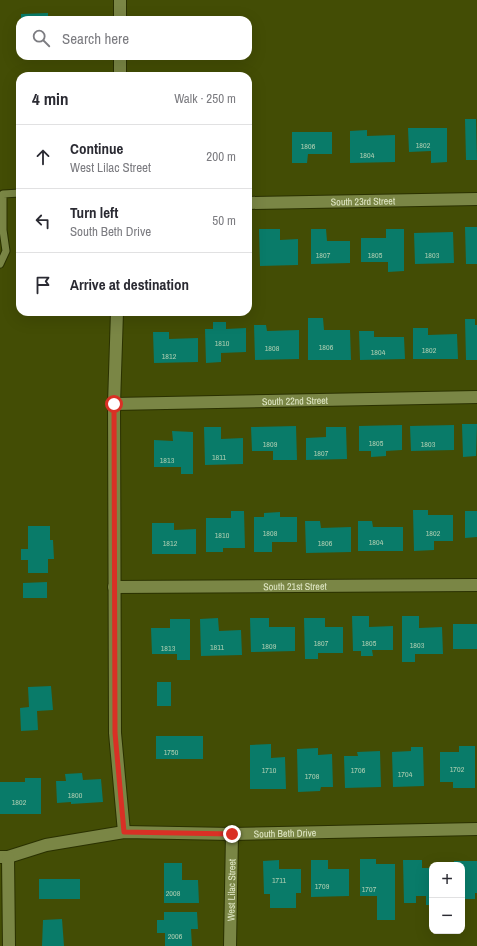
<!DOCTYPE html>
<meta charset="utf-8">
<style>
:root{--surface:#fff;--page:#f7f7f7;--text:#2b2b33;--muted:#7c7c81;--line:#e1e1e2}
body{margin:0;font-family:"Archivo Narrow",sans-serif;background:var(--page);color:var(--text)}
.controls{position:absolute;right:12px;bottom:12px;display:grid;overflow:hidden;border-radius:8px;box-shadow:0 4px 16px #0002}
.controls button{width:36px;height:36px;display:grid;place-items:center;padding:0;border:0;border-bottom:1px solid var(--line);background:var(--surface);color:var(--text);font:20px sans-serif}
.stop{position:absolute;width:12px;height:12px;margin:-9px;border:3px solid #d93025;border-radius:50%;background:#fff}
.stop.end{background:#d93025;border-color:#fff;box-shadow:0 1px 4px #0008}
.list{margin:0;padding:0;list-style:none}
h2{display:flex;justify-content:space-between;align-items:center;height:52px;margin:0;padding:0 16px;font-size:17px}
h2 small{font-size:13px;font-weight:400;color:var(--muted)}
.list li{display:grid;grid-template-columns:26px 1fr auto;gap:12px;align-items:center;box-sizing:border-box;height:64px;padding:0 16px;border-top:1px solid var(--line)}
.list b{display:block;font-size:15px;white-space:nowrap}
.list p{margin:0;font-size:13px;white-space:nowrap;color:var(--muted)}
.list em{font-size:13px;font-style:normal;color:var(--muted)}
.icon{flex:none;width:22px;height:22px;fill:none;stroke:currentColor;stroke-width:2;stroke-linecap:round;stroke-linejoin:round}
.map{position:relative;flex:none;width:477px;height:946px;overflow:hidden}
.search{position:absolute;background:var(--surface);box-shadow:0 4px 16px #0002;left:16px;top:16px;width:236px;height:44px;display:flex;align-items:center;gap:10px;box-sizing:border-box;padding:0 14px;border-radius:12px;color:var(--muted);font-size:15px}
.panel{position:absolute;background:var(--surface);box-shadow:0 4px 16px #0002;left:16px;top:72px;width:236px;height:244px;border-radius:12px}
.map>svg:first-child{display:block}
</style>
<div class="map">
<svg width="477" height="946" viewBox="0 0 477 946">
<rect width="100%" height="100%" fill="#434d05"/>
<g fill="#097b69">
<path d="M48,13V20H21V14Z"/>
<path d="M465,119H476L477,160H466Z"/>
<path d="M408,128H447V162L431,163V151L409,152Z"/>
<path d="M367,130V136L395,135V162L350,163V131Z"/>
<path d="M292,132H332V154H308L307,163H292Z"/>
<path d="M465,227H477V264H466Z"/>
<path d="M259,229H280V240L298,239V265L260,266Z"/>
<path d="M311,229H326L327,241H350V263L311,264Z"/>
<path d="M386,229H404V271L388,272V262H361V238H386Z"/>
<path d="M453,232L454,263L415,264L414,233Z"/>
<path d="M308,318H323L324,330H350L351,360H308Z"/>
<path d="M465,319H475V325H477V360H466Z"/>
<path d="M213,322H226V329L246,328V352L221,353V362L206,363L205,329H213Z"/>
<path d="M254,325H266L267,331L299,330V359L255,360Z"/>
<path d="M413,328H428V335L457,334L458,359H413Z"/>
<path d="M359,331H374V337H404L405,359L360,360Z"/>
<path d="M153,332H169V339L198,338V362L154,363Z"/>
<path d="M462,424H477L476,456L463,457Z"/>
<path d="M402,425V450L386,451V456L371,457V451H359V426Z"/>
<path d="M454,425V450L411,451L410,426Z"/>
<path d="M296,426L297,460H273V451H252L251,427Z"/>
<path d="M204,427H221V439L243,438V464L205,465Z"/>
<path d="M326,427H346L347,459L306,460V438L326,437Z"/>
<path d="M172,431L193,432V474H181V467H154V440L173,441Z"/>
<path d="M413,510H428V515H453V541H434V550L414,551Z"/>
<path d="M231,511H244L245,548H223V552H206V518H231Z"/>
<path d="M465,511H477V537L465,538Z"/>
<path d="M280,512V517H297V542H272V552H254V517H264V513Z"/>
<path d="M305,521H320L321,528L351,527V552L306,553Z"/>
<path d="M358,521H372L373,527H403V551H358Z"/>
<path d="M152,523H174V530L196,529V554H152Z"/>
<path d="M28,526H50V540H53L54,559H48V573H28V560H21V549H28Z"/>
<path d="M47,582V598H23V583Z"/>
<path d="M352,616H369V627L393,626V650H372L373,656H361V651H353Z"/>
<path d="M402,616H419V628L442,627L443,654H415V662H402Z"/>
<path d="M218,618L219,631L241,630L242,655L201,656L200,619Z"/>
<path d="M250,618H269V627H295V651L251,652Z"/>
<path d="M304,618H325V627H343V653H318V659H305Z"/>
<path d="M170,619H190V660H177V654H152L151,628H170Z"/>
<rect x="453" y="624" width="24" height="25"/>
<rect x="157" y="682" width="14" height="24"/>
<path d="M51,686L53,710L37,711L38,730L21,731L20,708L29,707L28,687Z"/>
<rect x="156" y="736" width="47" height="23"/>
<path d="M271,744V758L285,757L286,789H250V745Z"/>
<path d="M459,746H475V788H453V782H440V752H459Z"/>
<path d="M411,747H423L424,786L393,787L392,752L411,751Z"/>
<path d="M318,748V755L332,754L333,787H321L320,791L298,792L297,749Z"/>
<path d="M380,751L381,787L345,788L344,756H358L357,752Z"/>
<path d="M82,773L83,780L101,779L103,802L71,804V802L57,803L56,781H66L65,774Z"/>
<path d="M25,778H41V814H0V782H25Z"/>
<path d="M360,859H376V864H395V920H377V896H360Z"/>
<path d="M279,860V869H301V893H296V908H270V894H264L263,861Z"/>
<path d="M311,860H328V869H349V896L311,897Z"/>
<path d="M403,860H422V868H432V905H426V896H416V903H404Z"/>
<path d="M454,861H477V893H475V899H463L462,865H454Z"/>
<path d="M164,863H182V880H198L199,903H164Z"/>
<rect x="39" y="879" width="41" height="20"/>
<path d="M164,912H197L198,929H191L192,946H165V933H157V920H164Z"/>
<path d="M62,919L64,946H42L43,920Z"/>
</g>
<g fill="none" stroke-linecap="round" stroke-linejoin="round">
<defs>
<path id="lane" d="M0,264L6,251L3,230V194L20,193"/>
<g id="street">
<path d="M120,20V0"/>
<path d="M120,76V56"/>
<path id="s1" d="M248,203L477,199"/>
<path d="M117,312L114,404L115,733L124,832"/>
<path id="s2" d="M114,404L477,397"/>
<path id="s3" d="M114,587L477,585"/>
<path id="s4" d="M0,857H8L46,845L124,832L232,834L477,829"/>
<path d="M8,857L9,946"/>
<path id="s5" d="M230,946L232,834"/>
</g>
</defs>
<use href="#lane" stroke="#2a3100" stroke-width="9"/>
<use href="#street" stroke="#2a3100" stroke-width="14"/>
<use href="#lane" stroke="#7a8645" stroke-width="7"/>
<use href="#street" stroke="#7a8645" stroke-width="12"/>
</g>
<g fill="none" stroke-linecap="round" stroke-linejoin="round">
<path stroke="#d93025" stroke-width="5" d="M114,404L115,733L124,832L232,834"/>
</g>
<g text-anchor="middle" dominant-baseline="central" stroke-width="3" stroke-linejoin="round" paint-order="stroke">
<g font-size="8" fill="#abcdb0">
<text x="423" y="145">1802</text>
<text x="308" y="146">1806</text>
<text x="367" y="155">1804</text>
<text x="323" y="255">1807</text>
<text x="375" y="255">1805</text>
<text x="432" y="255">1803</text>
<text x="222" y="343">1810</text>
<text x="326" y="347">1806</text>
<text x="272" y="348">1808</text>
<text x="429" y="350">1802</text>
<text x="378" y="352">1804</text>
<text x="169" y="356">1812</text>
<text x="376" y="443">1805</text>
<text x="270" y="444">1809</text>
<text x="428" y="444">1803</text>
<text x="321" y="453">1807</text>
<text x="219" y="457">1811</text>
<text x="167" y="460">1813</text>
<text x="270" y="533">1808</text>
<text x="433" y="533">1802</text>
<text x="222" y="535">1810</text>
<text x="376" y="542">1804</text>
<text x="170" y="543">1812</text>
<text x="325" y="543">1806</text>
<text x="321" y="643">1807</text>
<text x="369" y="643">1805</text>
<text x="417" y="645">1803</text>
<text x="269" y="646">1809</text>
<text x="217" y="647">1811</text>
<text x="168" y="648">1813</text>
<text x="171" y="752">1750</text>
<text x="457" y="769">1702</text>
<text x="269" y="770">1710</text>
<text x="358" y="770">1706</text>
<text x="405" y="774">1704</text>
<text x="312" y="776">1708</text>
<text x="75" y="795">1800</text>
<text x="19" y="802">1802</text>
<text x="279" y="880">1711</text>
<text x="322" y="886">1709</text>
<text x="369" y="889">1707</text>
<text x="173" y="893">2008</text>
<text x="175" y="936">2006</text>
</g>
<g font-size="10" fill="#e1e8c7" stroke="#39410f">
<text stroke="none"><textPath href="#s1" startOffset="115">South 23rd Street</textPath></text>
<text stroke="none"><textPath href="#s2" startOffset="181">South 22nd Street</textPath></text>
<text stroke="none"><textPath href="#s3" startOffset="181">South 21st Street</textPath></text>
<text stroke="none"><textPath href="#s4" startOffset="288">South Beth Drive</textPath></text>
<text stroke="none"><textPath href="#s5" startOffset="56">West Lilac Street</textPath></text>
</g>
</g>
</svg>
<div class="controls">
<button>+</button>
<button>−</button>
</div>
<div class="stop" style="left:114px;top:404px"></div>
<div class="stop end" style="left:232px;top:834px"></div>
<div class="search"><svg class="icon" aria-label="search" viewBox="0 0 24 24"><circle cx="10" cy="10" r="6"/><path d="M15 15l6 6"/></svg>Search here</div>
<section class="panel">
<h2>4 min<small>Walk · 250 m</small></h2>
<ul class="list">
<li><svg class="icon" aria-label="ahead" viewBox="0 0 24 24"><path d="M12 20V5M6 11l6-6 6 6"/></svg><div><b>Continue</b><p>West Lilac Street</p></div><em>200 m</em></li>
<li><svg class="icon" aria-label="left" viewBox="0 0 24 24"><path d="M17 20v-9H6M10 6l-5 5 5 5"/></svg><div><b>Turn left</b><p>South Beth Drive</p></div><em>50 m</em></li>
<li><svg class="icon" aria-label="arrive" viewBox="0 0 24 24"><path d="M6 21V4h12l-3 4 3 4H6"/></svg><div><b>Arrive at destination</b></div></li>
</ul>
</section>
</div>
